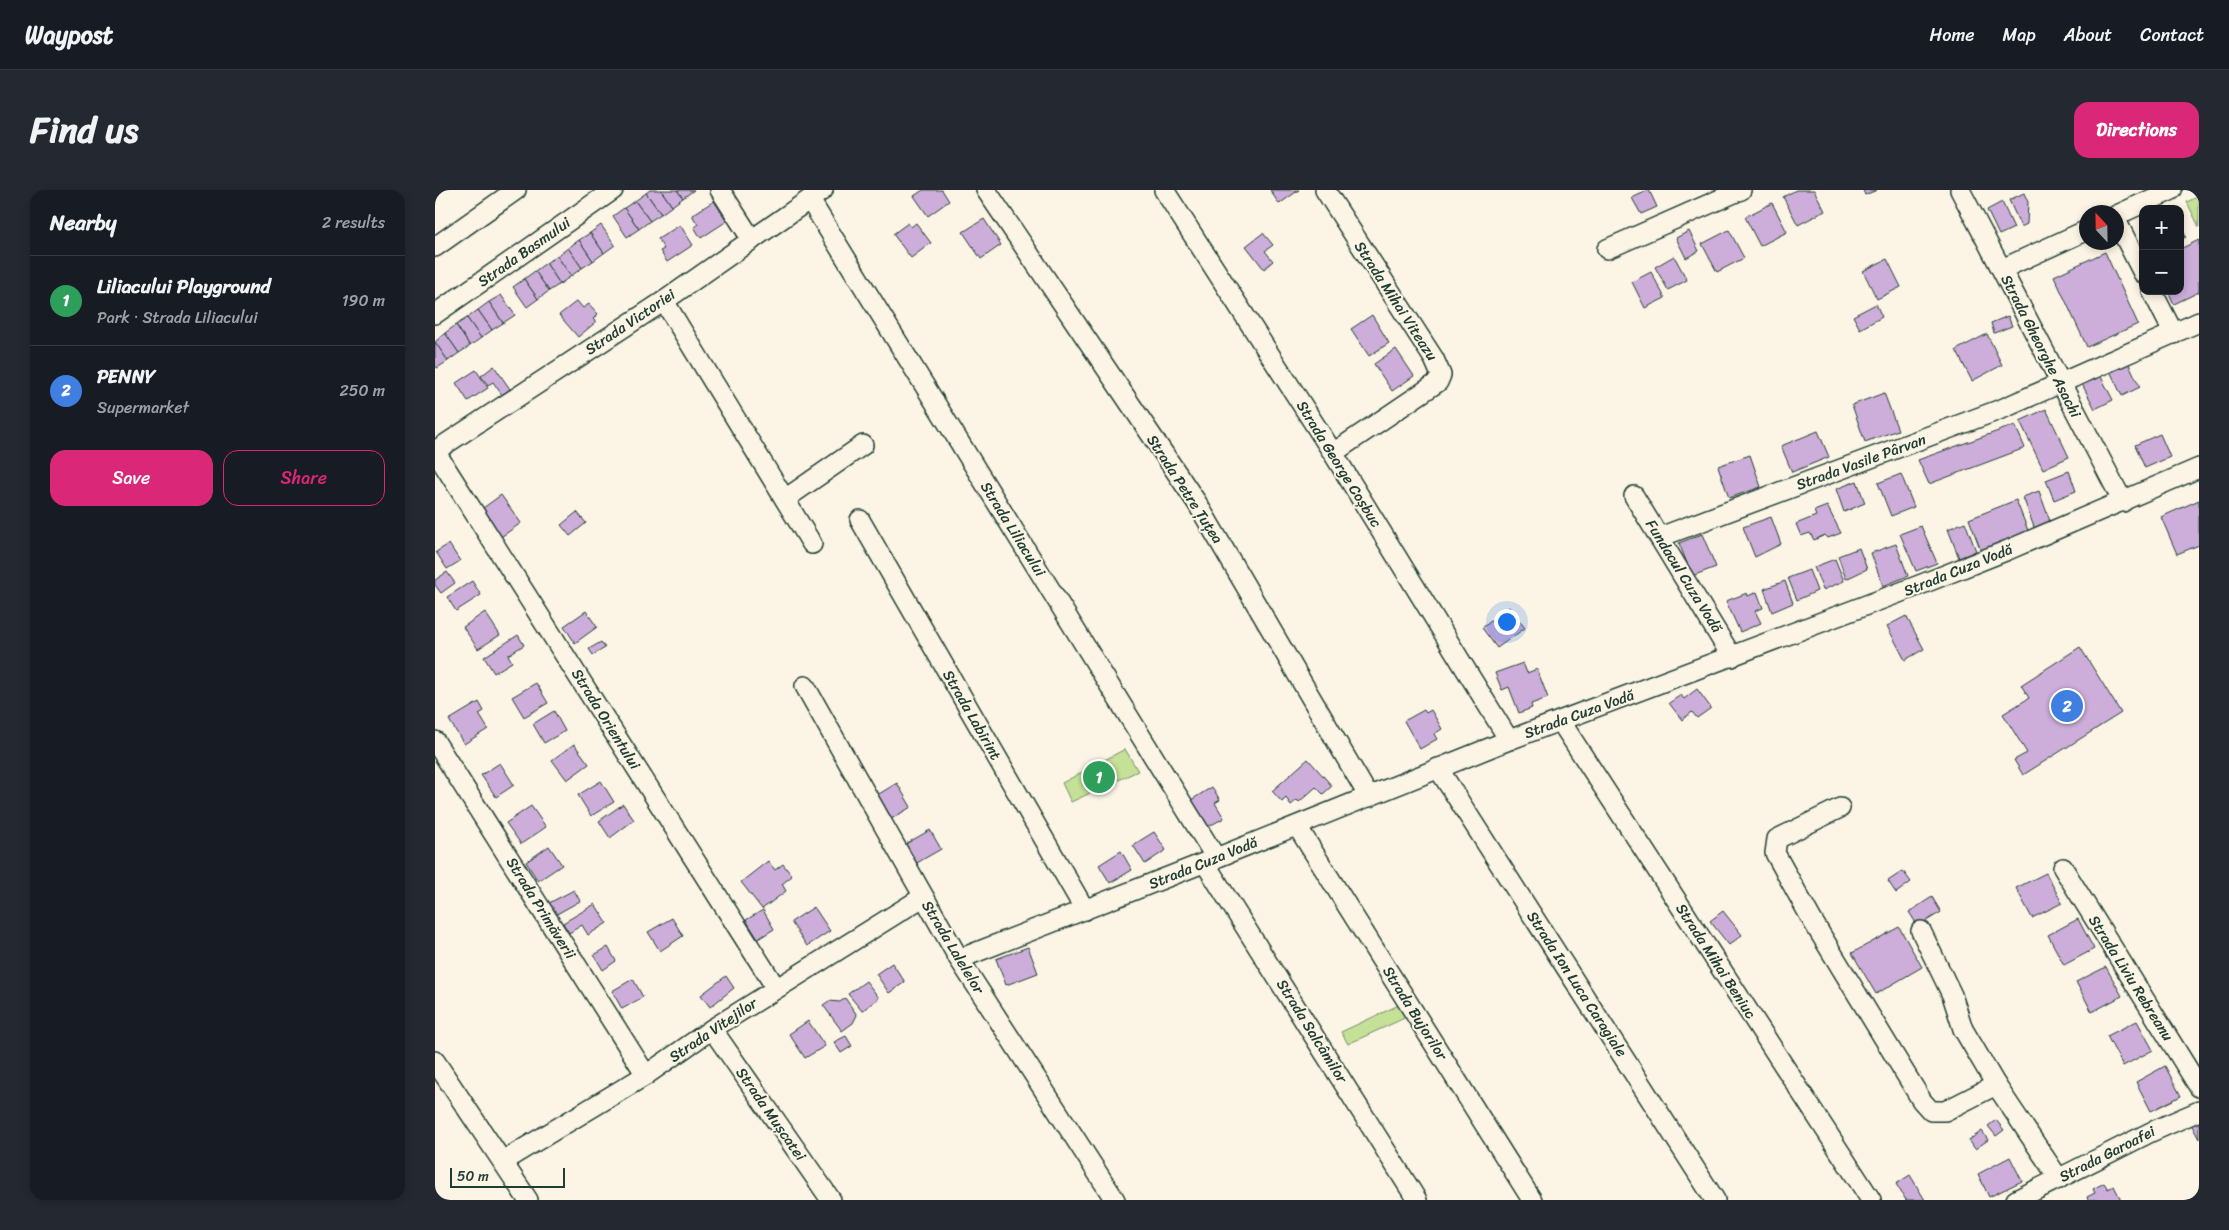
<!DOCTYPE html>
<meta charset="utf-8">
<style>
:root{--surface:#171b24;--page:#242831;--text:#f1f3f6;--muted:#9ea1a6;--line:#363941;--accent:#db2777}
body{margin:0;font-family:Sriracha,sans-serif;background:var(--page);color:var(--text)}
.controls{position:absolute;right:15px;top:15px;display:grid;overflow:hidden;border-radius:10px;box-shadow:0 2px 8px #0003}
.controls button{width:45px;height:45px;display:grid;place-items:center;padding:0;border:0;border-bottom:1px solid var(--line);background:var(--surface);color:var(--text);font:25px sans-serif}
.compass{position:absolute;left:1644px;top:15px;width:45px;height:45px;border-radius:50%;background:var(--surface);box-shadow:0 2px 8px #0003;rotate:338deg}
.scale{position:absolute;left:15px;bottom:12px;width:115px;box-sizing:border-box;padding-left:5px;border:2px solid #1f3d34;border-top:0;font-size:14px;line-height:18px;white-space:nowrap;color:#1f3d34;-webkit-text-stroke:4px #fcf5e5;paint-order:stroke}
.you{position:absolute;left:1071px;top:431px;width:18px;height:18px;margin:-12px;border:4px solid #fff;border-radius:50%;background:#1a73e8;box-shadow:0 0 0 8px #1a73e833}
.badge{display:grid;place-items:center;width:32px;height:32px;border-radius:50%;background:var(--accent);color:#fff;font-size:16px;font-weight:700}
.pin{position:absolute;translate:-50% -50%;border:2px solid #fff;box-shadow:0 1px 5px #0006}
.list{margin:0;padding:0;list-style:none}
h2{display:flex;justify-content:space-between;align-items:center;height:65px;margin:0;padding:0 20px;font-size:21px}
h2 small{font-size:16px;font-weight:400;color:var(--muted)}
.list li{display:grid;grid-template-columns:32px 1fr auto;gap:15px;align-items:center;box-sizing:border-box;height:90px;padding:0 20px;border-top:1px solid var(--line)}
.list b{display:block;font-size:19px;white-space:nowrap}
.list p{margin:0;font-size:16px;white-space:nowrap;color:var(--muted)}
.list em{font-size:16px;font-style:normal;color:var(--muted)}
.actions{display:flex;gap:10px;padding:15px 20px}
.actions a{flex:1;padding:11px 0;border:1px solid var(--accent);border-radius:15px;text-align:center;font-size:18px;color:var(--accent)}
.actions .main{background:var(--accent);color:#fff}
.map{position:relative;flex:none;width:1764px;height:1010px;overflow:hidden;border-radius:15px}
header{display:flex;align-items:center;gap:30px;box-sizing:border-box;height:70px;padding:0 25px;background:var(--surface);border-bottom:1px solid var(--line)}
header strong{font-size:24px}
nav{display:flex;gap:28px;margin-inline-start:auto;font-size:18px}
.intro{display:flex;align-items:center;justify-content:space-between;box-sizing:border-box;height:120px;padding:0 30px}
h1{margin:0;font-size:35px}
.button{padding:12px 22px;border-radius:15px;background:var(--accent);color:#fff;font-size:18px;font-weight:700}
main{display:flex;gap:30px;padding:0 30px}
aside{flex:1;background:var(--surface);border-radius:15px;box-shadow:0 2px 8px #0003}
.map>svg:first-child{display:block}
</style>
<header>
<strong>Waypost</strong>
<nav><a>Home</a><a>Map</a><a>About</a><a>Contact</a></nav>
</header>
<div class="intro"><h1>Find us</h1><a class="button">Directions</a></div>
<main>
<aside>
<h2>Nearby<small>2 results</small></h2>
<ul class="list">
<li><span class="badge" style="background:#2e9e5b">1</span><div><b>Liliacului Playground</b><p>Park · Strada Liliacului</p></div><em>190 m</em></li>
<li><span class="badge" style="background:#3f7fe0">2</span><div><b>PENNY</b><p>Supermarket</p></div><em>250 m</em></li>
</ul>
<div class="actions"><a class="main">Save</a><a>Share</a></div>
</aside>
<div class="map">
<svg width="1764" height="1010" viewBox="0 0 1764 1010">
<rect width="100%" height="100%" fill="#fcf5e5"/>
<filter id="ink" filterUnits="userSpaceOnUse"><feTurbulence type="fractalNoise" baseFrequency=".02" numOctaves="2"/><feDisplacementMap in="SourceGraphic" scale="10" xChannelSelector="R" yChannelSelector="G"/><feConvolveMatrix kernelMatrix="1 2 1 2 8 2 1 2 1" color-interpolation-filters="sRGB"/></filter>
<g filter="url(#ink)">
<g fill="#c5e097" stroke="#728e66">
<path d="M1764,6V37L1752,12Z"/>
<path d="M690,559L703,581L636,612L627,593Z"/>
<path d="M966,814L974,826L913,854L906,842Z"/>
</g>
<g fill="#cdaeda" stroke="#1f3d34">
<path d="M215,0H226L237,16L226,24L211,3Z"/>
<path d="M226,0H242L248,8L237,16Z"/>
<path d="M242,0H259L248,8Z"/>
<path d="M488,0H507L514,11L493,26L479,6Z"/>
<path d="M835,0H864L844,14Z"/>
<path d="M1214,0L1222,17L1206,24L1197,8Z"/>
<path d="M1361,0H1379L1390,21L1363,35L1348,7Z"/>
<path d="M1428,0H1442L1430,5Z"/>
<path d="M211,3L226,24L215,31L200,11Z"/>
<path d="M1589,3L1593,12L1592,34L1586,37L1574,10Z"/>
<path d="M200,11L215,31L204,39L189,18Z"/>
<path d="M279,11L292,31L266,48L259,37L263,35L257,25Z"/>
<path d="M1567,12L1579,38L1564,45L1552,20Z"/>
<path d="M1337,13L1352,42L1325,56L1310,27Z"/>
<path d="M189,18L204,39L192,47L178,26Z"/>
<path d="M549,29L566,55L546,69L528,42Z"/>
<path d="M473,33L476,37L481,33L496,53L476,68L458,44Z"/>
<path d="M1745,34L1751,47L1745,50Z"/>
<path d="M166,35L180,55L169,63L155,43Z"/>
<path d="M245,35L258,55L232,72L225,61L229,59L223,49Z"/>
<path d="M1294,40L1309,68L1282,82L1267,54Z"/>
<path d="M1254,41L1264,61L1251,68L1241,48Z"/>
<path d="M155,43L169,63L158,71L144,50Z"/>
<path d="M828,43L838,55L830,61L838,71L829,79L811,56Z"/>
<path d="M144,50L158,71L147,78L133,58Z"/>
<path d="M1764,50V102L1739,114L1733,101H1745V59Z"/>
<path d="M133,58L147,78L136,86L122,66Z"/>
<path d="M1670,62L1703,134L1652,157L1619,86Z"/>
<path d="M122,66L136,86L125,94L111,73Z"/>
<path d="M1239,66L1252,90L1233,100L1220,77Z"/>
<path d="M1452,69L1466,97L1442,109L1428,81Z"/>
<path d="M111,73L125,94L114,101L100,81Z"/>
<path d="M100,81L114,101L103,109L89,89Z"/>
<path d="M1216,82L1230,108L1210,118L1197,92Z"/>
<path d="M89,89L103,109L92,117L78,97Z"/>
<path d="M66,105L80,125L68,133L54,112Z"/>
<path d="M142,111L148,118L154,114L163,124L158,129L161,132L143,147L124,125Z"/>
<path d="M54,112L68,133L57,140L43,120Z"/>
<path d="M1441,114L1447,127L1425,139L1418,126Z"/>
<path d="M43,120L57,140L46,148L32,128Z"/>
<path d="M937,125L954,153L934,166L916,139Z"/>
<path d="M1573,126L1577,136L1559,143L1556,133Z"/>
<path d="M32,128L46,148L35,156L21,135Z"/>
<path d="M21,135L35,156L24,163L10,143Z"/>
<path d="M10,143L24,163L13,171L0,152Z"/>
<path d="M1552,144L1567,175L1537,191L1521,160Z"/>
<path d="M0,152L13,171L2,178L0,175Z"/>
<path d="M961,159L979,186L957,201L939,174Z"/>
<path d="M1693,172L1705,197L1687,206L1675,181Z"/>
<path d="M59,176L75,199L67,205L58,192L53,195L46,186Z"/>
<path d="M41,180L53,198L33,211L21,193Z"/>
<path d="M1665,185L1678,210L1660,219L1647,194Z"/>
<path d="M1449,203L1463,240L1430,252L1417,215Z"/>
<path d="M1611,219L1634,267L1608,279L1585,231Z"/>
<path d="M1580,235L1590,258L1494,294L1483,270Z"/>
<path d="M1383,241L1394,267L1357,282L1346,256Z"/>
<path d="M1725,244L1735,267L1710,278L1700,255Z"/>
<path d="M1315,265L1326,297L1294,308L1283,276Z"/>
<path d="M1634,281L1641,301L1619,310L1611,290Z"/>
<path d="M1466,284L1479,317L1456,326L1443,293Z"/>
<path d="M1422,291L1430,313L1409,322L1401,299Z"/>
<path d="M1604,301L1616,334L1600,340L1588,307Z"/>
<path d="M66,305L86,333L63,349L44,321Z"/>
<path d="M1581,310L1594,343L1546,361L1534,329Z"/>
<path d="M1764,310V355L1742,364L1726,327Z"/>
<path d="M1392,316L1406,343L1393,348L1390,345L1379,350L1375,343L1366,346L1361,334L1381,326L1379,321Z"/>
<path d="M142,322L151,333L135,346L126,335Z"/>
<path d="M1336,327L1346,354L1320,367L1308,337Z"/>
<path d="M1530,332L1541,361L1524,368L1513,339Z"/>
<path d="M1486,336L1502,373L1481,381L1465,344Z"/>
<path d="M1267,344L1281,377L1257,386L1244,353Z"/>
<path d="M14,354L25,371L12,379L1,362Z"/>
<path d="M1461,354L1473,386L1448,396L1436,363Z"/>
<path d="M1424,358L1432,379L1411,389L1403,366Z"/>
<path d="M1400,369L1409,391L1388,400L1379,377Z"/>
<path d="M1374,380L1382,401L1362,410L1353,388Z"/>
<path d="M12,382L20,393L6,403L0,395V390Z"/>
<path d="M37,391L46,405L21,421L12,407Z"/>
<path d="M1350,391L1358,413L1337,422L1329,399Z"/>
<path d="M1322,402L1328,418L1320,421L1326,433L1305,442L1291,411L1312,403L1313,406Z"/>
<path d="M1074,417L1090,438L1062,458L1047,438Z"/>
<path d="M151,421L162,437L140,453L129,436Z"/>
<path d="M50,422L65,445L43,459L28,437Z"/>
<path d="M1471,426L1489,459L1470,470L1452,436Z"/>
<path d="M83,445L89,455L73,465L77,472L59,483L49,467Z"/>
<path d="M166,452L170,458L158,465L154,459Z"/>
<path d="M1645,457L1686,523L1588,585L1579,570L1592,563L1568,524L1594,508L1586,495Z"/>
<path d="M1088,473L1092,483L1102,479L1113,508L1096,514L1097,518L1084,523L1074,497L1067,500L1060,483Z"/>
<path d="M101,493L113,513L89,527L77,507Z"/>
<path d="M1262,499L1276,518L1262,528L1257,522L1247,530L1234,513L1246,505L1249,509Z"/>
<path d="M44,512L49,521L44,524L53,539L29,554L14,530Z"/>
<path d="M989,520L991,523L996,520L1007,539L999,544L1002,549L985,559L969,531Z"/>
<path d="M119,521L130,541L109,553L98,534Z"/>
<path d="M139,554L154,574L132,590L117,570Z"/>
<path d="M873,569L897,596L888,604L881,597L864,612L862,610L856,615L851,608L847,612L837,601Z"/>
<path d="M65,573L79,595L61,607L46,585Z"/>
<path d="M166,591L179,612L156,626L143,605Z"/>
<path d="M462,593L476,617L448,634L434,610Z"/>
<path d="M777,597L785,610L780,613L789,628L769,639L753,612Z"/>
<path d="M188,614L199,630L175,648L164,631Z"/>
<path d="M96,616L111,637L86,654L71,633Z"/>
<path d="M495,640L506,659L480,674L469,655Z"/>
<path d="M719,642L731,660L710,674L698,655Z"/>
<path d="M114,656L127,675L103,691L91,672Z"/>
<path d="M686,661L697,680L675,693L664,675Z"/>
<path d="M333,671L340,680L348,674L357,686L347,694L351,701L327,719L306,692Z"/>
<path d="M1468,681L1476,692L1461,703L1453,691Z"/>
<path d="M1611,683L1627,713L1597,728L1581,698Z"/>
<path d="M139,700L145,711L120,725L114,713Z"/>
<path d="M1497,707L1506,722L1483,736L1474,722Z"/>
<path d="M160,714L172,733L153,745L147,735L134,743L128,733Z"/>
<path d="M379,717L395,741L372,756L356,732Z"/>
<path d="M328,720L339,739L323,749L311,730Z"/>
<path d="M1288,721L1307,745L1294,755L1275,731Z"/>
<path d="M237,728L248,746L225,761L213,742Z"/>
<path d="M1643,729L1659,759L1629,775L1613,745Z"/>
<path d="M1464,737L1487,777L1441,804L1417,763Z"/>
<path d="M173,757L181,771L168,780L159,765Z"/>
<path d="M593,757L603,783L571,795L561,769Z"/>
<path d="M457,773L470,792L454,803L441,784Z"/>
<path d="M1671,777L1687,806L1657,822L1641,792Z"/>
<path d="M291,786L299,798L275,817L266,805Z"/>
<path d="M198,789L208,807L187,819L177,801Z"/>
<path d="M431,791L444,808L427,821L413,804Z"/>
<path d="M410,808L422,825L418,833L407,841L388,815L394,811L405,812Z"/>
<path d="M373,831L390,856L370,868L354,844Z"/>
<path d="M1702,831L1718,860L1688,876L1672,846Z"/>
<path d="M411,846L417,856L406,863L399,852Z"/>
<path d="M1730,876L1746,906L1716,921L1701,892Z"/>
<path d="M1561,930L1569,940L1561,946L1553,936Z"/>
<path d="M1764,930V949L1756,934Z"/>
<path d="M1547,941L1553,950L1540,959L1534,950Z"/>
<path d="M1575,967L1587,991L1554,1007L1543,984Z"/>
<path d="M1475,985L1490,1010H1471L1461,994Z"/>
<path d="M1669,993L1673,999L1679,996L1686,1010H1653L1652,1007L1660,1003L1658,999Z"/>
</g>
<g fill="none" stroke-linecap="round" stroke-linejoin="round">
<defs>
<g id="minor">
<path d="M285,0L317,50"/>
<path d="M551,0L762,313L934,607"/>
<path d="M729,0L898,263L1074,550"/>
<path d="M890,0L999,169L1006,185L1003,192L898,263"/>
<path d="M1525,0L1688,312"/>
<path d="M375,10L781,668"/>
<path d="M1682,25L1737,0"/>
<path d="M1682,32L1708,83"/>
<path d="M0,57L81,0"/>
<path d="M1172,59L1306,0"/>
<path d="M1567,79L1652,40"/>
<path d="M1717,101L1739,144"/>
<path d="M229,111L377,354"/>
<path d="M0,124L178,0"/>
<path d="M0,261L341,798"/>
<path d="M0,261L229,111L388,0"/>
<path d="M1199,306L1297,467"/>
<path d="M350,309L428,255"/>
<path d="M425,330L650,720"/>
<path d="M1225,347L1569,218L1764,132"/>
<path d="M370,496L524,769L680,1010"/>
<path d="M1126,532L1436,1010"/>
<path d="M0,551L211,885"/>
<path d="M1003,578L1280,1010"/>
<path d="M1405,618L1342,649L1340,663L1377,730L1487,911L1496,921H1510L1561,895L1624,989"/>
<path d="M862,636L1097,1010"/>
<path d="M770,673L982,1010"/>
<path d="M1628,678L1764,897"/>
<path d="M1486,741L1517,805L1528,839L1561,895"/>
<path d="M524,769L781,668L1074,550L1482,396L1573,360L1764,278"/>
<path d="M277,839L396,1010"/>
<path d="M0,871L93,1010"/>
<path d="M68,971L211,885L277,839L488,707"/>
<path d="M1581,1010L1716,942L1764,921"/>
</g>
</defs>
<use href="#minor" stroke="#1f3d34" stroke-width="22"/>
<use href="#minor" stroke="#fcf5e5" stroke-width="19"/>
</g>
</g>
<g text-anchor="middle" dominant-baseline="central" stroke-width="4" stroke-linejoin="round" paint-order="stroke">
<g font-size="15" fill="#1f3d34" stroke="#fcf5e5">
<text transform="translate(89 62) rotate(-35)">Strada Basmului</text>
<text transform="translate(961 111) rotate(57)">Strada Mihai Viteazu</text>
<text transform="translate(195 132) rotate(-34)">Strada Victoriei</text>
<text transform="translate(1606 156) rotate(63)">Strada Gheorghe Asachi</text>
<text transform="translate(1426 272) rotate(-20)">Strada Vasile Pârvan</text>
<text transform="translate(904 274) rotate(58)">Strada George Coșbuc</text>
<text transform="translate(750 299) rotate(57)">Strada Petre Țuțea</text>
<text transform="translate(578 339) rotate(58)">Strada Liliacului</text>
<text transform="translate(1523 380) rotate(-22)">Strada Cuza Vodă</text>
<text transform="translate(1249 386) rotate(58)">Fundacul Cuza Vodă</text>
<text transform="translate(1144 524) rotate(-20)">Strada Cuza Vodă</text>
<text transform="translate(537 525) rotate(60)">Strada Labirint</text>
<text transform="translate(171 529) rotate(58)">Strada Orientului</text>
<text transform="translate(768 673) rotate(-22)">Strada Cuza Vodă</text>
<text transform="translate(106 718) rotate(58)">Strada Primăverii</text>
<text transform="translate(518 757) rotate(59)">Strada Lalelelor</text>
<text transform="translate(1281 771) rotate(57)">Strada Mihai Beniuc</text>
<text transform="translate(1696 788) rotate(58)">Strada Liviu Rebreanu</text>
<text transform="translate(1142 794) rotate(57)">Strada Ion Luca Caragiale</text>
<text transform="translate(980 823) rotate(58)">Strada Bujorilor</text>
<text transform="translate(278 840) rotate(-34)">Strada Vitejilor</text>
<text transform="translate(877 841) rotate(58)">Strada Salcâmilor</text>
<text transform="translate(336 924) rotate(55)">Strada Mușcatei</text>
<text transform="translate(1672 964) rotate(-27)">Strada Garoafei</text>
</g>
</g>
</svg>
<div class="controls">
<button>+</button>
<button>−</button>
</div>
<svg class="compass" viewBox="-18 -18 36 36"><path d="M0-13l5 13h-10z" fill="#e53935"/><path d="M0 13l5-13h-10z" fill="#9ea1a6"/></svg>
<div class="scale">50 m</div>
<div class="you"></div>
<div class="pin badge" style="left:664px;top:587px;background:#2e9e5b">1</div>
<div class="pin badge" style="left:1632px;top:516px;background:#3f7fe0">2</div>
</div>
</main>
